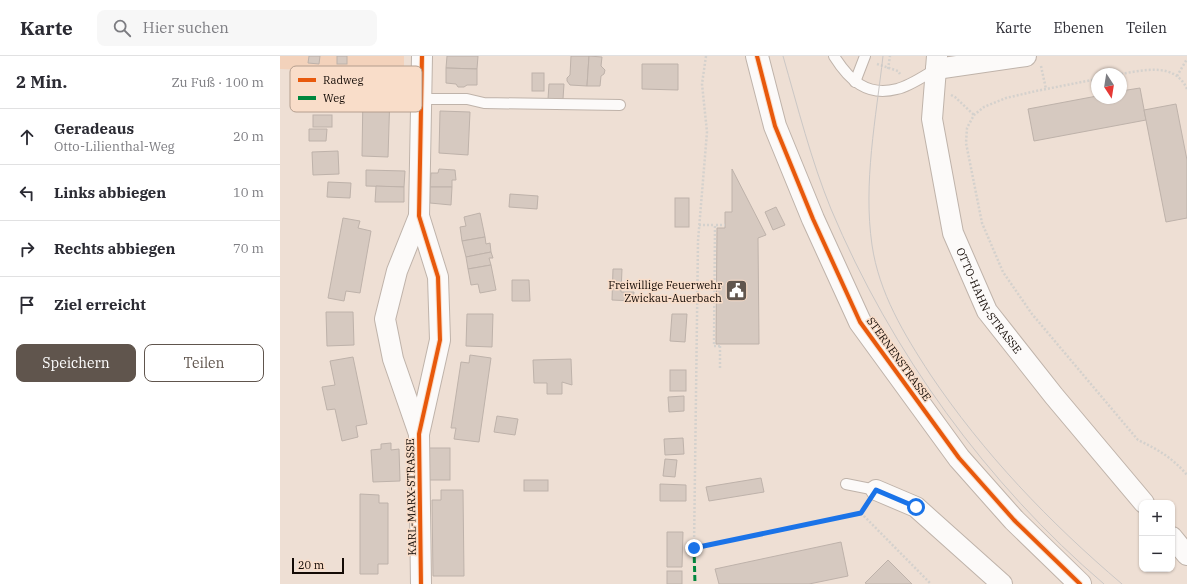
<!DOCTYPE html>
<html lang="de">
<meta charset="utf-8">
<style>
:root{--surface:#fff;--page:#f7f7f7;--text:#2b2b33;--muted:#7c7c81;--line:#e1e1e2;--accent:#60554d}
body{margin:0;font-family:"IBM Plex Serif",serif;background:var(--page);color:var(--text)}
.controls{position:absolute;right:12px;bottom:12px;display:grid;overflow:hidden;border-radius:8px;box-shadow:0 1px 3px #0004}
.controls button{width:36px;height:36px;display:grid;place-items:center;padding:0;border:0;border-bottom:1px solid var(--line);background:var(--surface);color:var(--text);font:20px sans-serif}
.compass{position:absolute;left:811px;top:12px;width:36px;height:36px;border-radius:50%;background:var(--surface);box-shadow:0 1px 3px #0004;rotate:168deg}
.scale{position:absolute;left:12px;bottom:10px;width:52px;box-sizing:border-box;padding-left:4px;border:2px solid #130a05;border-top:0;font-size:11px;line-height:14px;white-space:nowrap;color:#130a05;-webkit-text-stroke:3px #f9ddc9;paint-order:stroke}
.stop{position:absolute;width:12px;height:12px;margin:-9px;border:3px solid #1a73e8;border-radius:50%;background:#fff}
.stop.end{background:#1a73e8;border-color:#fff;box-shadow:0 1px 4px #0008}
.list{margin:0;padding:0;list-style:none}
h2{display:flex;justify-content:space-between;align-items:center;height:52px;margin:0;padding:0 16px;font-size:17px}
h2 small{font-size:13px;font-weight:400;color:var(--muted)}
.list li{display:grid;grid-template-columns:26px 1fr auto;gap:12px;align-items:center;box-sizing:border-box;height:56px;padding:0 16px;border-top:1px solid var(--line)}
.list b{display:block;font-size:15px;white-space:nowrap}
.list p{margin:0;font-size:13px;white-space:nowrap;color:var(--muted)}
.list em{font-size:13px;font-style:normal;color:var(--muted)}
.actions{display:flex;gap:8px;padding:12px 16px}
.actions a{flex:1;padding:9px 0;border:1px solid var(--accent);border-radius:8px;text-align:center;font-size:14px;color:var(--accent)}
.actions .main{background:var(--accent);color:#fff}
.icon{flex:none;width:22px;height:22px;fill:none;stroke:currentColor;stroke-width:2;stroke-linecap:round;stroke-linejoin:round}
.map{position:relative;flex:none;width:907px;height:528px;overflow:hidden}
header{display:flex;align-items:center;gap:24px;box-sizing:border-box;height:56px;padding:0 20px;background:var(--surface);border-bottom:1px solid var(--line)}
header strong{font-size:19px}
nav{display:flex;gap:22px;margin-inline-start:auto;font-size:14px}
.search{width:280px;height:36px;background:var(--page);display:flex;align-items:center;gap:10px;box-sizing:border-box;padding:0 14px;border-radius:8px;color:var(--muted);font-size:15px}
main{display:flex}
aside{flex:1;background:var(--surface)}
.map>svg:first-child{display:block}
</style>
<header>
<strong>Karte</strong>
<div class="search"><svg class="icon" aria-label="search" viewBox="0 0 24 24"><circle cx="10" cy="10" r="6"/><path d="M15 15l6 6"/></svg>Hier suchen</div>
<nav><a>Karte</a><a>Ebenen</a><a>Teilen</a></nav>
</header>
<main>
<aside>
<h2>2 Min.<small>Zu Fuß · 100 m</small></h2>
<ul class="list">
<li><svg class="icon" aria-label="ahead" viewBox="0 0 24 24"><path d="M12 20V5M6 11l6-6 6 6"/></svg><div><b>Geradeaus</b><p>Otto-Lilienthal-Weg</p></div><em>20 m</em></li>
<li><svg class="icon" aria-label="left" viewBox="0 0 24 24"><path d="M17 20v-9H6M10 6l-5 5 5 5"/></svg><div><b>Links abbiegen</b></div><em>10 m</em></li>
<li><svg class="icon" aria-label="right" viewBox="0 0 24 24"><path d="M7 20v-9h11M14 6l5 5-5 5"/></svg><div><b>Rechts abbiegen</b></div><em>70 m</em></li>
<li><svg class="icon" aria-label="arrive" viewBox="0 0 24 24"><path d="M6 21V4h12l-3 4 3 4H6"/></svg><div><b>Ziel erreicht</b></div></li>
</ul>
<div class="actions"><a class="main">Speichern</a><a>Teilen</a></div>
</aside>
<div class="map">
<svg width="907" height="528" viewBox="0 0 907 528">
<rect width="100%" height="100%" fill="#eedfd4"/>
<path fill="#f3d2bb" d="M0,0H124V18L0,13Z"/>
<g fill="#d6c9c0" stroke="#beb2aa">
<path d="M29,0H40L39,8L28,7Z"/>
<rect x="57" y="0" width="10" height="8"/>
<path d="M167,0H198L197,13L166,12Z"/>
<path d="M291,0H309L307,30L290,29L287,25V22L290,19Z"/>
<path d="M309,0L322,1L321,10L325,14L324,18L321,20L320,30H307Z"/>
<path d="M362,8H398V34L362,33Z"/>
<path d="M166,12L197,13V29H187L184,31H178L176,28L166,27Z"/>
<rect x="252" y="17" width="12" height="18"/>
<path d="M269,28H284L283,43H268Z"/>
<path d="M860,32L866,64L754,85L748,53L817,40V42H841V35Z"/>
<path d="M83,36L110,37L108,101L82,100Z"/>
<path d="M896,48L907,104V162L886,166L864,54Z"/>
<path d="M160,55L190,56L188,99L159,97Z"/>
<rect x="33" y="59" width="19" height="12"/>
<path d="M29,73H47L46,85H29Z"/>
<path d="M58,95L59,118L33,119L32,96Z"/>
<path d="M159,113L175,114L176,124H172V131H150L151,117H158Z"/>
<path d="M452,113L486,179L478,182L479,288H436L437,172H445V156H452Z"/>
<path d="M86,114L125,115L124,131L86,130Z"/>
<path d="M48,126L71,127L70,142L47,141Z"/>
<path d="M96,130L124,131V146H95Z"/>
<path d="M150,131H172L171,149L150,147Z"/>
<path d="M230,138L258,140L257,153L229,151Z"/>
<rect x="395" y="142" width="14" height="29"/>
<path d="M496,151L505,169L493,174L485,156Z"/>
<path d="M200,157L205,181L182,185L180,171L186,170L184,161Z"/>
<path d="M63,162L80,165L78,172L91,175L80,237L66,235L64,245L48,242Z"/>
<path d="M205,181L206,188L210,187L211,196L186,201L182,185Z"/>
<path d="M211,196L213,202H209L211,209L188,213L186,201Z"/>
<path d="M211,209L216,234L200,237L198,228L191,229L188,213Z"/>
<path d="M333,213H342L341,236H354L353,245L332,244Z"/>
<path d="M232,224H249L250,245H232Z"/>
<path d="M46,256H73L74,289L47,290Z"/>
<path d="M187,258H213L212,291L186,290Z"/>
<path d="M392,258H407L405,286L390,285Z"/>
<path d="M190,299L211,302L199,386L174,383L176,372H171L181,306L189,307Z"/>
<path d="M73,301L87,368L76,370L78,381L62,385L55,353L47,354L42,331L55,329L50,305Z"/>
<path d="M291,303L292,329L282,326V338H267V327H254L253,304Z"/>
<rect x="390" y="314" width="16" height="21"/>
<path d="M404,340V355L389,356L388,341Z"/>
<path d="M217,360L238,363L235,379L214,376Z"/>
<path d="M403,382L404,398L385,399L384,383Z"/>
<path d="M111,387V394L119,393L120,425L93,426L91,394L101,393V388Z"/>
<rect x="145" y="392" width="25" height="32"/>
<path d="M385,403L397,404L395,421L383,420Z"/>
<path d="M481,422L484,436L429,445L426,431Z"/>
<rect x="244" y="424" width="24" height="11"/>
<path d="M380,428L406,429V445H380Z"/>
<path d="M161,434H183L184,520H153L152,444H161Z"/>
<path d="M80,438L99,439V447H108V508H98V518H80Z"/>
<path d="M387,476H403L402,511H387Z"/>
<path d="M561,486L568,520L529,528H439L435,513Z"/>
<path d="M608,504L632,528H587L585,527Z"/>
<rect x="387" y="515" width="15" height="13"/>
</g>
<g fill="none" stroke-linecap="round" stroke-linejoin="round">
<defs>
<g id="service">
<path d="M554,0C569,24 587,41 617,33C630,30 644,20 656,13"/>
<path d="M575,26L585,0"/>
<path d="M142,43H187L204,47L340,49"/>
<path d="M566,428L596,434"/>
</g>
<g id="minor">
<path id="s1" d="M657,0L652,63L673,177L707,255L774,340L864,447"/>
<path d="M656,13L746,0"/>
<path d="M139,378L113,303L105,263L117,215L139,160"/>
<path d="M596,434L636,451L722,528"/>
<path d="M892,481L907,499"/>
<path d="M141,528L139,378L160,284L158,221L139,160L142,0"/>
</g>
<path id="tertiary" d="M477,0L495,70L533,163L580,266L679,402L734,464L800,528"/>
</defs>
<use href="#service" stroke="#bfb3aa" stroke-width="12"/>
<use href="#minor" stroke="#bfb3aa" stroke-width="22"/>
<use href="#tertiary" stroke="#bfb3aa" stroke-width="24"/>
<g stroke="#d4d1cd" stroke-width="2.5" stroke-dasharray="2 2" stroke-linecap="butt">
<path d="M426,0L422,28L427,76L418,185L414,492L581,457L586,449"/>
<path d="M597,8L618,15L620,18"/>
<path d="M761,10L766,33"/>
<path d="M608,13L610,0"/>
<path d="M841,18C864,14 895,6 907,33"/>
<path d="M897,20L907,3"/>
<path d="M817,23L756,35L726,42L704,51L694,59L687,72L686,87L702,167L723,216L752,258L858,384C877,393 893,402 907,419"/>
<path d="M671,39L675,41L694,59"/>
<path d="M419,169H435"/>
<path d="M440,290H434L435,169H445"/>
<path d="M440,290V313"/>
<path d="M581,457L651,528"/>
</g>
<use href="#service" stroke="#fcfaf9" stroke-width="10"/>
<use href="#minor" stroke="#fcfaf9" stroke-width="20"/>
<use href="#tertiary" stroke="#fcfaf9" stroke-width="22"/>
<g stroke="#cbc7c5" stroke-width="1">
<path d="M503,0C518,52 531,104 551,153C611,296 707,428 824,528"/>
<path d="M603,0C596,62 583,127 592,189C599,237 624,278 650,318C703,397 769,466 842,528"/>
</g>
<path stroke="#00873e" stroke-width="3" stroke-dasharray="6 3" stroke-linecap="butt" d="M414,492L415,528"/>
<defs>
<g id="cycleway">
<path d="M477,0L495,70L533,163L580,266L679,402L734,464L800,528"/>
<path d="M141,528L139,378L160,284L158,221L139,160L142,0"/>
</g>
</defs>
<use href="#cycleway" stroke="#f9ddc9" stroke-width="6"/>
<use href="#cycleway" stroke="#e8590c" stroke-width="4"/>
</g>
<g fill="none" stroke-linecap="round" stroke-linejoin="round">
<path stroke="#1a73e8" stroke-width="5" d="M414,492L581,457L596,434L636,451"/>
</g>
<defs>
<symbol id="civic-square" viewBox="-11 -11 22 22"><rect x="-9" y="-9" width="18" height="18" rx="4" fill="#60554d" stroke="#f9ddc9"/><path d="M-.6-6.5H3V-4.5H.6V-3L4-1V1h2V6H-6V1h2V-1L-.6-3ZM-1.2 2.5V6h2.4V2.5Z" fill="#fff"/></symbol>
</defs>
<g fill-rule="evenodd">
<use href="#civic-square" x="444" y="222" width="25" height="25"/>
</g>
<g text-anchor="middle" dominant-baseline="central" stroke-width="3" stroke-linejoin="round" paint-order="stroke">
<g font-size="11" fill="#130a05" stroke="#f9ddc9" text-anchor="end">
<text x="442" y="229">Freiwillige Feuerwehr<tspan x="442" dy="13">Zwickau-Auerbach</tspan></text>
</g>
<g font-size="11" fill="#130a05" stroke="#f9ddc9">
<text stroke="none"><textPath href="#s1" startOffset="256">OTTO-HAHN-STRASSE</textPath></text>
<text transform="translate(619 303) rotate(54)">STERNENSTRASSE</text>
<text transform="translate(131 441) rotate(-91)">KARL-MARX-STRASSE</text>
</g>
</g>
<rect x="10" y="10" width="132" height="46" rx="6" fill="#f9ddc9" stroke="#b49e8e" stroke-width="1"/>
<rect x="18" y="22" width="18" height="4" fill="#e8590c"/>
<rect x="18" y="40" width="18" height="4" fill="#00873e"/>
<g font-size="11" fill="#130a05">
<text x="43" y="28">Radweg</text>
<text x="43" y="46">Weg</text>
</g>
</svg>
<div class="controls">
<button>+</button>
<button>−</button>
</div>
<svg class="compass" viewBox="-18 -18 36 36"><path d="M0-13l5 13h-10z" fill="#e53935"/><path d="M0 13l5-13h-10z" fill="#7c7c81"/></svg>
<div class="scale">20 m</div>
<div class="stop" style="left:636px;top:451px"></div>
<div class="stop end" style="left:414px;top:492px"></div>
</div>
</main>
